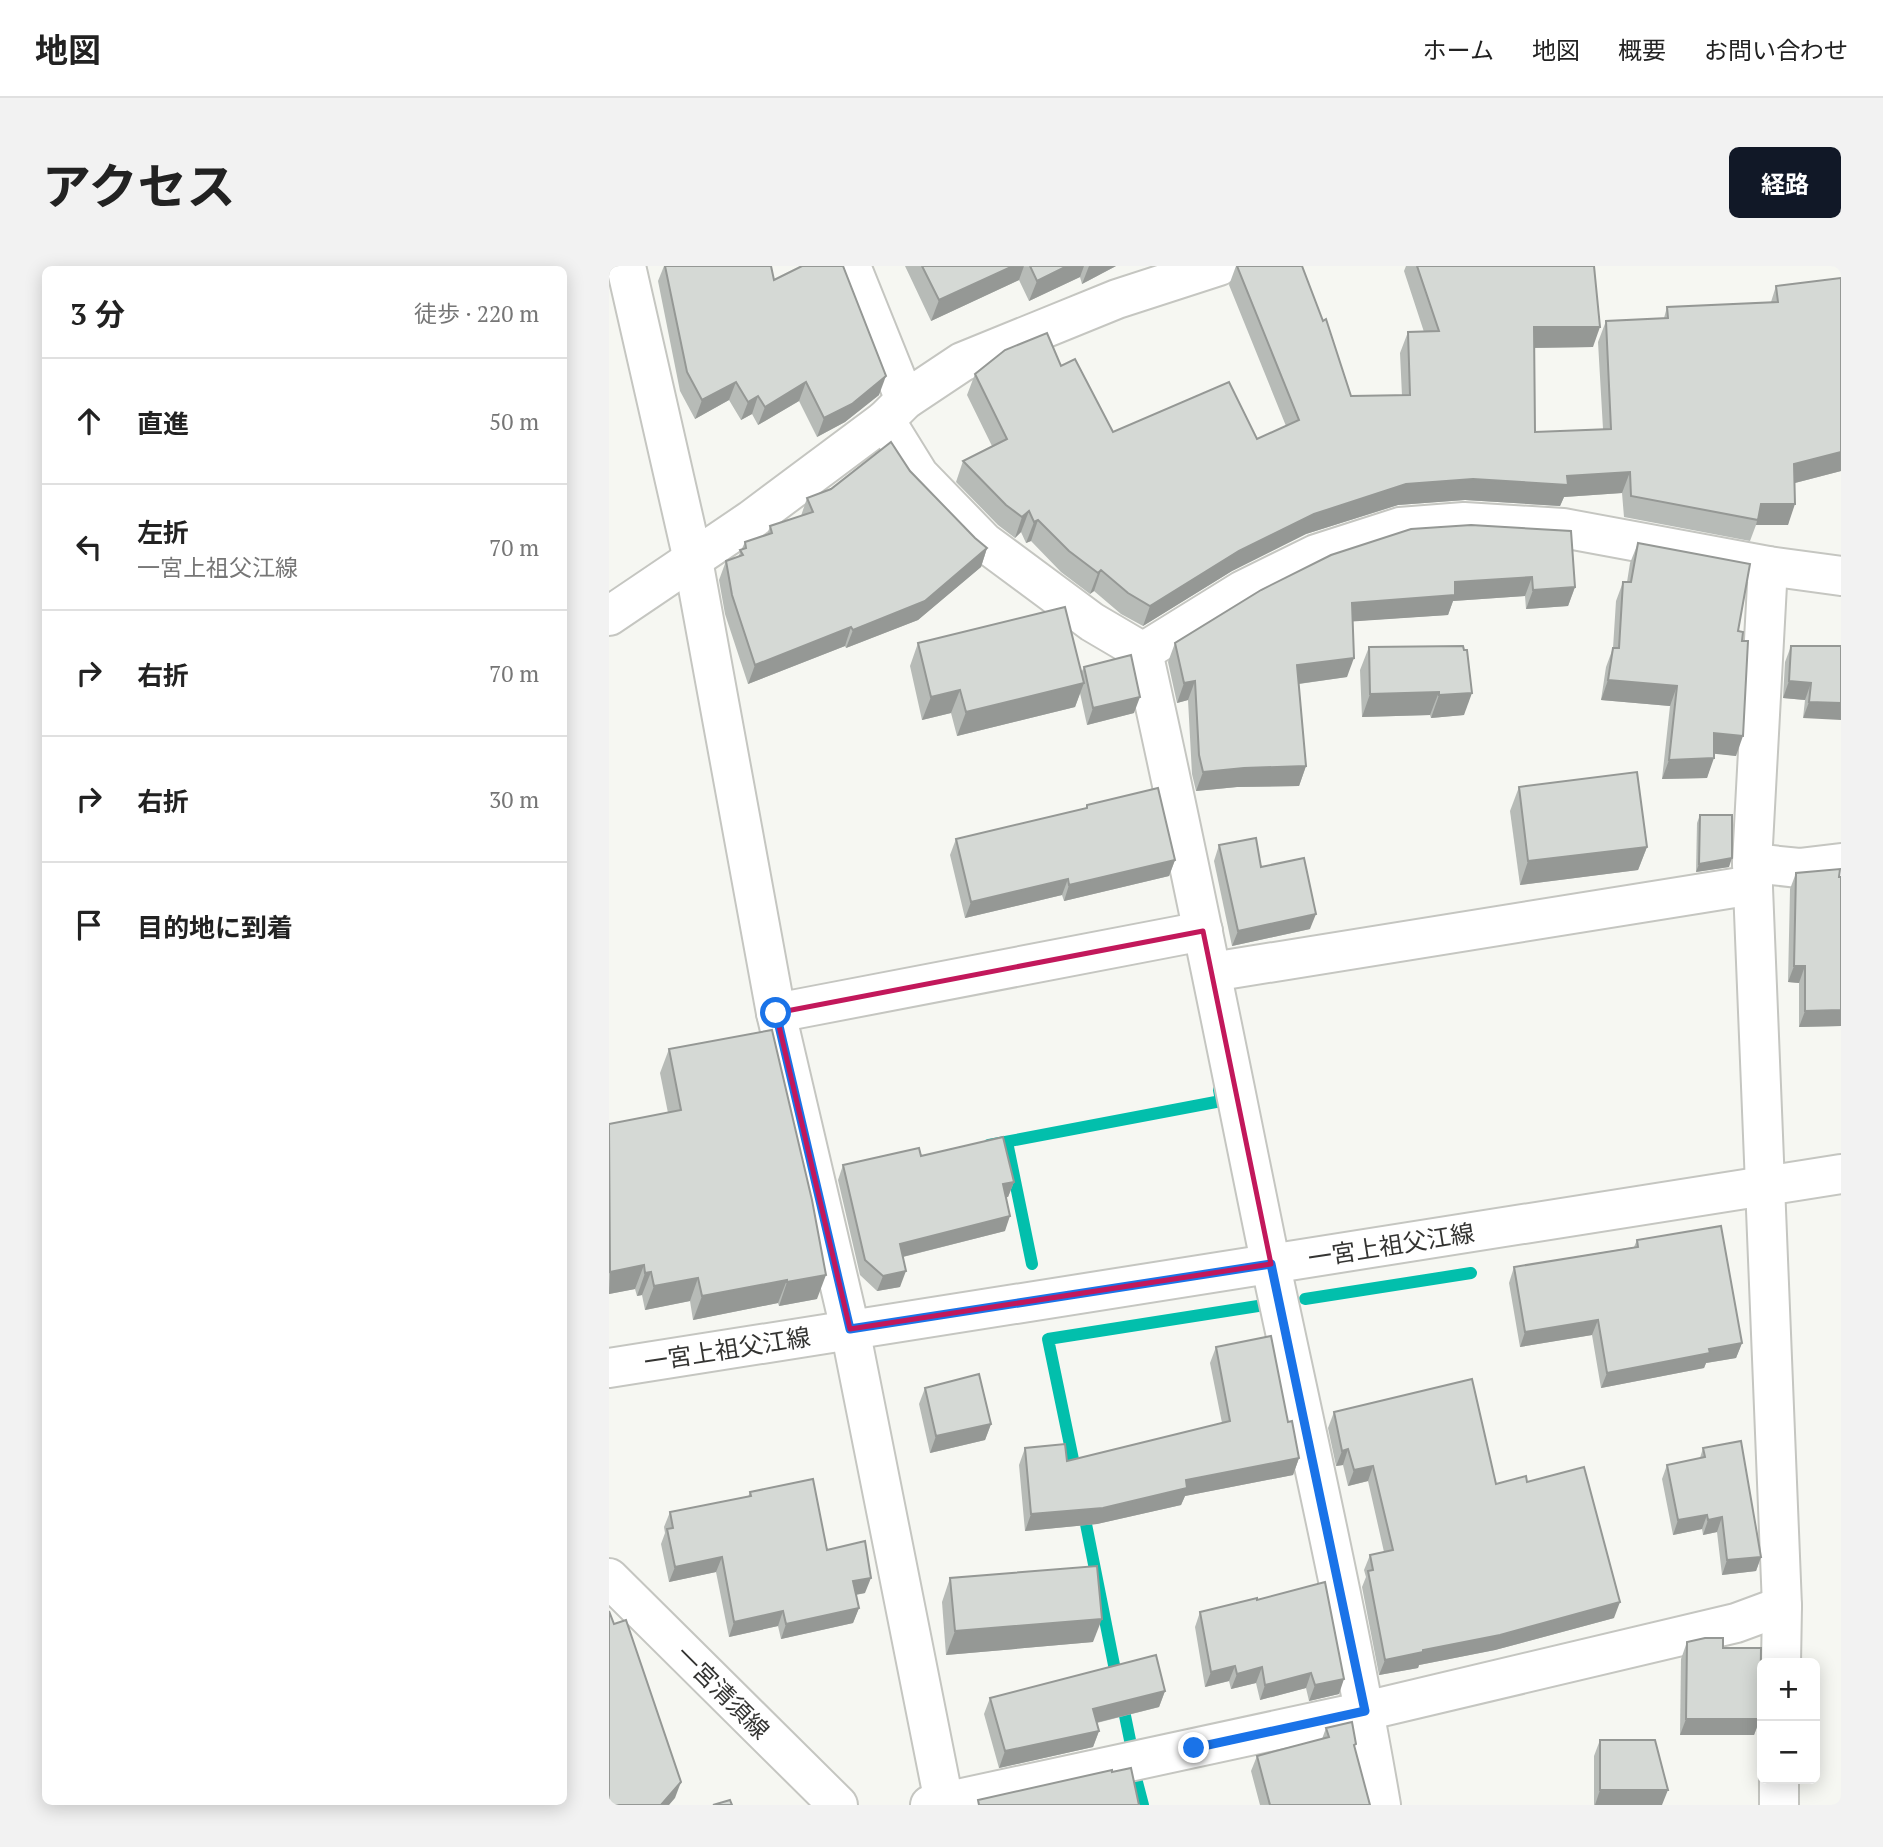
<!DOCTYPE html>
<html lang="ja">
<meta charset="utf-8">
<style>
:root{--surface:#fff;--page:#f2f2f2;--text:#222;--muted:#767676;--line:#e0e0e0;--accent:#111827}
body{margin:0;font-family:"PT Serif","Noto Sans JP",serif;background:var(--page);color:var(--text)}
.controls{position:absolute;right:21px;bottom:21px;display:grid;overflow:hidden;border-radius:10px;box-shadow:0 4px 18px #0003}
.controls button{width:63px;height:63px;display:grid;place-items:center;padding:0;border:0;border-bottom:2px solid var(--line);background:var(--surface);color:var(--text);font:35px sans-serif}
.stop{position:absolute;width:21px;height:21px;margin:-16px;border:5px solid #1a73e8;border-radius:50%;background:#fff}
.stop.end{background:#1a73e8;border-color:#fff;box-shadow:0 2px 7px #0008}
.list{margin:0;padding:0;list-style:none}
h2{display:flex;justify-content:space-between;align-items:center;height:91px;margin:0;padding:0 28px;font-size:30px}
h2 small{font-size:23px;font-weight:400;color:var(--muted)}
.list li{display:grid;grid-template-columns:46px 1fr auto;gap:21px;align-items:center;box-sizing:border-box;height:126px;padding:0 28px;border-top:2px solid var(--line)}
.list b{display:block;font-size:26px;white-space:nowrap}
.list p{margin:0;font-size:23px;white-space:nowrap;color:var(--muted)}
.list em{font-size:23px;font-style:normal;color:var(--muted)}
.icon{flex:none;width:38px;height:38px;fill:none;stroke:currentColor;stroke-width:2;stroke-linecap:round;stroke-linejoin:round}
.map{position:relative;flex:none;width:1232px;height:1539px;overflow:hidden;border-radius:10px}
header{display:flex;align-items:center;gap:42px;box-sizing:border-box;height:98px;padding:0 35px;background:var(--surface);border-bottom:2px solid var(--line)}
header strong{font-size:33px}
nav{display:flex;gap:38px;margin-inline-start:auto;font-size:24px}
.intro{display:flex;align-items:center;justify-content:space-between;box-sizing:border-box;height:168px;padding:0 42px}
h1{margin:0;font-size:49px}
.button{padding:18px 32px;border-radius:10px;background:var(--accent);color:#fff;font-size:24px;font-weight:700}
main{display:flex;gap:42px;padding:0 42px}
aside{flex:1;background:var(--surface);border-radius:10px;box-shadow:0 4px 18px #0003}
.map>svg:first-child{display:block}
</style>
<header>
<strong>地図</strong>
<nav><a>ホーム</a><a>地図</a><a>概要</a><a>お問い合わせ</a></nav>
</header>
<div class="intro"><h1>アクセス</h1><a class="button">経路</a></div>
<main>
<aside>
<h2>3 分<small>徒歩 · 220 m</small></h2>
<ul class="list">
<li><svg class="icon" aria-label="ahead" viewBox="0 0 24 24"><path d="M12 20V5M6 11l6-6 6 6"/></svg><div><b>直進</b></div><em>50 m</em></li>
<li><svg class="icon" aria-label="left" viewBox="0 0 24 24"><path d="M17 20v-9H6M10 6l-5 5 5 5"/></svg><div><b>左折</b><p>一宮上祖父江線</p></div><em>70 m</em></li>
<li><svg class="icon" aria-label="right" viewBox="0 0 24 24"><path d="M7 20v-9h11M14 6l5 5-5 5"/></svg><div><b>右折</b></div><em>70 m</em></li>
<li><svg class="icon" aria-label="right" viewBox="0 0 24 24"><path d="M7 20v-9h11M14 6l5 5-5 5"/></svg><div><b>右折</b></div><em>30 m</em></li>
<li><svg class="icon" aria-label="arrive" viewBox="0 0 24 24"><path d="M6 21V4h12l-3 4 3 4H6"/></svg><div><b>目的地に到着</b></div></li>
</ul>
</aside>
<div class="map">
<svg width="1232" height="1539" viewBox="0 0 1232 1539">
<rect width="100%" height="100%" fill="#f6f7f2"/>
<g fill="none" stroke-linecap="round" stroke-linejoin="round">
<g stroke="#02bfac" stroke-width="12">
<path d="M398,876L423,998"/>
<path d="M380,879L612,835L610,824"/>
<path d="M696,1033L862,1007"/>
<path d="M467,1208L439,1073L649,1040"/>
<path d="M474,1243L508,1414"/>
<path d="M513,1435L522,1479"/>
<path d="M528,1516L534,1539"/>
</g>
<defs>
<g id="minor">
<path d="M17,0L84,294L167,747L241,1063L335,1536"/>
<path d="M242,0L296,134"/>
<path d="M276,154L296,134L353,96L508,33L610,0"/>
<path d="M1159,300L1143,597L1173,1340L1172,1397"/>
<path d="M0,350L142,254L276,154L310,209L375,276L483,356L534,386C580,590 620,795 662,1000C700,1179 741,1358 772,1539"/>
<path d="M534,386L634,324L707,288L791,261L855,256L954,262L1159,300L1232,310"/>
<path d="M1143,597L1190,602L1232,597"/>
<path d="M603,706L1144,619"/>
<path d="M167,747L594,665"/>
<path d="M321,1539L756,1445L1127,1357L1173,1340"/>
<path d="M1170,1539V1513"/>
</g>
<g id="major">
<path d="M0,1102L1232,908"/>
<path d="M0,1312L229,1539"/>
</g>
</defs>
<use href="#minor" stroke="#c5c6c1" stroke-width="42"/>
<use href="#major" stroke="#c5c6c1" stroke-width="42"/>
<use href="#minor" stroke="#fff" stroke-width="38"/>
<use href="#major" stroke="#fff" stroke-width="38"/>
</g>
<g fill="#b7bbb7">
<path d="M55,0H162L165,14L270,129L236,156L208,171L190,135L149,159L143,148L132,154L120,134L86,153L71,125L49,15Z"/>
<path d="M296,0H507L473,18L471,11L420,35L410,14L322,55Z"/>
<path d="M627,0H693L742,130H793L791,87L799,66H815L795,5L797,0H985L984,81L925,82L926,166L994,163L989,76L997,55L1055,52L1058,41L1162,36L1167,20L1232,205L1186,217L1179,259H1147L1141,275L1015,251L1013,227L955,231L951,240L856,234L789,239L697,268L623,305L534,360L512,348L485,325L481,328L452,306L422,275L417,277L412,266L406,272L389,259L347,216L354,195L383,180L358,129L366,108L452,100L504,166L648,173L677,160L620,19Z"/>
<path d="M301,205L366,272L378,282L372,301L309,354L237,382L236,380L139,418L116,348L110,314L117,295L129,291L136,276L158,269L161,260L192,250L198,232Z"/>
<path d="M802,263L966,321L959,340L917,343L916,330L844,335L839,349L744,355L738,411L690,418L697,500L690,520L628,521L587,525L583,508L579,434L568,437L559,396L566,377Z"/>
<path d="M1029,277L1129,365L1133,375L1127,490L1105,487L1098,512L1053,513L1061,440L992,434L997,401L1004,382L1007,335L1014,316H1018L1021,297Z"/>
<path d="M309,377L472,407L475,401L525,447L478,459L471,427L466,441L348,470L342,447L313,454L301,400Z"/>
<path d="M854,380L855,449L822,452L821,449L753,451L751,404L760,381Z"/>
<path d="M1182,380H1232L1194,452L1196,434L1174,432L1176,396Z"/>
<path d="M910,521L1038,581L1029,604L911,619L901,545Z"/>
<path d="M478,539L566,594L560,610L455,635L453,629L356,652L341,589L347,573L477,542Z"/>
<path d="M1091,549L1120,601L1087,606L1088,557Z"/>
<path d="M610,579L652,601L701,663L623,680L605,595Z"/>
<path d="M1187,607L1230,611L1232,760L1190,761V717L1179,716L1181,623Z"/>
<path d="M60,783L208,1033L170,1040L169,1037L84,1054L81,1035L36,1044L33,1029L28,1030L26,1023L0,1028V858L59,847L51,807Z"/>
<path d="M312,890L405,916L399,931H397L396,965L294,991L291,1021L268,1025L251,1009L229,914L234,899Z"/>
<path d="M1028,974L1133,1077L1127,1092L1097,1097L1095,1102L992,1122L983,1069L911,1081L900,1017L905,1001L1025,981Z"/>
<path d="M607,1081L679,1156L690,1192L684,1209L576,1230L572,1239L488,1258L416,1265L410,1199L416,1182L458,1195L613,1157L601,1097Z"/>
<path d="M316,1122L382,1158L376,1174L321,1187L310,1138Z"/>
<path d="M725,1146L887,1218L918,1216L1005,1352L886,1384L810,1399L809,1402L770,1409L753,1321L757,1311L755,1304L761,1289L775,1286L759,1215L739,1220L734,1199L727,1200L719,1162Z"/>
<path d="M1094,1182L1152,1291L1147,1305L1113,1309L1108,1266L1094,1269L1093,1263L1064,1269L1053,1213L1058,1199L1091,1192Z"/>
<path d="M141,1226L218,1284L256,1327L247,1329L250,1342L244,1357L172,1373L169,1360L120,1371L107,1306L60,1316L52,1278L56,1267L55,1261L61,1246L139,1231Z"/>
<path d="M341,1312L484,1376L337,1389L333,1336Z"/>
<path d="M648,1334L730,1428L700,1435L697,1422L651,1434L647,1417L622,1423L620,1415L596,1421L586,1361L591,1346Z"/>
<path d="M1078,1376L1114,1382L1151,1453L1145,1469H1071L1072,1393Z"/>
<path d="M556,1425L550,1441L488,1457L490,1465L484,1481L390,1502L375,1448L381,1432Z"/>
<path d="M717,1462L746,1483L761,1539H651L642,1505L648,1490L713,1473Z"/>
<path d="M991,1474L1053,1539H985V1490Z"/>
</g>
<g fill="#959895">
<path d="M404,0H415L410,14L322,55L330,34Z"/>
<path d="M458,0H475L471,11L420,35L428,15Z"/>
<path d="M480,0H507L473,18Z"/>
<path d="M925,61H991L984,81L917,82Z"/>
<path d="M277,110L270,129L236,156L208,171L215,152Z"/>
<path d="M127,116L120,134L86,153L93,134Z"/>
<path d="M197,116L190,135L149,159L156,141Z"/>
<path d="M149,130L143,148L132,154L139,136Z"/>
<path d="M1232,186V205L1178,219L1185,198Z"/>
<path d="M1021,206L1013,227L955,231L951,240L856,234L789,239L697,268L623,305L534,360L541,340L630,285L705,248L797,218L864,213L958,210Z"/>
<path d="M1152,238H1186L1179,259H1147Z"/>
<path d="M420,245L412,266L406,272L413,251Z"/>
<path d="M429,254L422,275L417,277L425,256Z"/>
<path d="M378,282L372,301L309,354L237,382L244,364Z"/>
<path d="M492,304L485,325L481,328L489,307Z"/>
<path d="M923,311L916,330L844,335L839,349L736,356L743,337L846,316Z"/>
<path d="M966,321L959,340L917,343L924,324Z"/>
<path d="M242,361L236,380L139,418L146,399Z"/>
<path d="M745,392L738,411L681,419L688,399Z"/>
<path d="M999,414L1068,420L1061,440L992,434Z"/>
<path d="M586,415L579,434L568,437L575,417Z"/>
<path d="M1180,415L1202,417L1196,434L1174,432Z"/>
<path d="M475,417L466,441L348,470L357,446Z"/>
<path d="M351,424L342,447L313,454L322,431Z"/>
<path d="M830,426L821,449L753,451L761,428Z"/>
<path d="M863,427L855,449L822,452L830,429Z"/>
<path d="M531,431L525,447L478,459L484,442Z"/>
<path d="M1200,436L1232,437V454L1194,452Z"/>
<path d="M1105,467L1134,470L1127,490L1098,487Z"/>
<path d="M1105,492L1098,512L1053,513L1060,494Z"/>
<path d="M697,500L690,520L628,521L587,525L594,506L635,502Z"/>
<path d="M1038,581L1029,604L911,619L919,595Z"/>
<path d="M1123,592L1120,601L1087,606L1090,598Z"/>
<path d="M566,594L560,610L455,635L460,619Z"/>
<path d="M459,613L453,629L356,652L362,636Z"/>
<path d="M707,648L701,663L623,680L629,665Z"/>
<path d="M1185,700H1196L1190,717L1179,716Z"/>
<path d="M1232,744V760L1190,761L1196,745Z"/>
<path d="M405,916L399,931L389,933L394,918Z"/>
<path d="M401,950L396,965L285,993L291,978Z"/>
<path d="M35,999L26,1023L0,1028L1,1006Z"/>
<path d="M297,1005L291,1021L268,1025L274,1010Z"/>
<path d="M42,1006L33,1029L28,1030L36,1007Z"/>
<path d="M217,1009L208,1033L170,1040L178,1016Z"/>
<path d="M89,1012L81,1035L36,1044L45,1020Z"/>
<path d="M178,1014L169,1037L84,1054L93,1030Z"/>
<path d="M989,1054L983,1069L911,1081L916,1066Z"/>
<path d="M1133,1077L1127,1092L1097,1097L1095,1102L992,1122L998,1107L1100,1083Z"/>
<path d="M382,1158L376,1174L321,1187L327,1170Z"/>
<path d="M739,1183L734,1199L727,1200L733,1185Z"/>
<path d="M690,1192L684,1209L576,1230L572,1239L488,1258L416,1265L422,1248L577,1214Z"/>
<path d="M764,1200L759,1215L739,1220L745,1204Z"/>
<path d="M1098,1249L1093,1263L1064,1269L1069,1254Z"/>
<path d="M1113,1251L1108,1266L1094,1269L1099,1254Z"/>
<path d="M113,1291L107,1306L60,1316L66,1301Z"/>
<path d="M1152,1291L1147,1305L1113,1309L1118,1294Z"/>
<path d="M262,1312L256,1327L239,1330L244,1315Z"/>
<path d="M1011,1336L1005,1352L886,1384L810,1399L809,1402L770,1409L776,1394Z"/>
<path d="M250,1342L244,1357L172,1373L177,1358Z"/>
<path d="M174,1345L169,1360L120,1371L125,1356Z"/>
<path d="M493,1353L484,1376L337,1389L346,1365Z"/>
<path d="M626,1400L620,1415L596,1421L602,1406Z"/>
<path d="M653,1401L647,1417L622,1423L628,1408Z"/>
<path d="M702,1407L697,1422L651,1434L656,1419Z"/>
<path d="M735,1413L730,1428L700,1435L706,1419Z"/>
<path d="M556,1425L550,1441L478,1459L484,1443Z"/>
<path d="M1077,1453H1151L1145,1469H1071Z"/>
<path d="M490,1465L484,1481L390,1502L396,1485Z"/>
<path d="M72,1516L66,1532L60,1539H52Z"/>
<path d="M991,1524H1059L1053,1539H986Z"/>
</g>
<g fill="#d5d9d5" stroke="#959895" stroke-width="2">
<path d="M56,0H162L165,14L193,0H234L277,110L243,138L215,152L197,116L156,141L149,130L139,136L127,116L93,134L78,106Z"/>
<path d="M313,0H404L330,34Z"/>
<path d="M421,0H458L428,15Z"/>
<path d="M628,0H693L714,55L717,53L742,130L801,129L799,66L830,65L808,0H985L991,61H925L926,166L1002,163L997,55L1059,52L1058,41L1169,36L1167,20L1232,12V186L1185,198L1186,238H1152L1149,254L1022,230L1021,206L958,210L959,219L864,213L797,218L705,248L630,285L541,340L519,327L492,304L489,307L460,285L429,254L425,256L420,245L413,251L397,239L354,195L398,173L366,108L396,84L438,67L452,100L466,93L504,166L620,116L648,173L690,154Z"/>
<path d="M282,176L301,205L366,272L378,282L316,335L244,364L242,361L146,399L123,329L117,295L134,289L131,284L137,282L136,276L163,267L161,260L204,246L198,232L222,223Z"/>
<path d="M862,259L962,265L966,321L924,324L923,311L846,316V329L743,337L745,392L688,399L697,500L635,502L594,506L590,489L586,415L575,417L566,377L652,324L722,289L802,263Z"/>
<path d="M1029,277L1141,298L1129,365L1134,366L1133,375H1139L1134,470L1105,467V492L1060,494L1068,420L999,414L1004,382H1010L1014,316H1022Z"/>
<path d="M456,341L475,417L357,446L351,424L322,431L309,377Z"/>
<path d="M854,380L855,384H858L863,427L830,429V426L761,428L760,381Z"/>
<path d="M1182,380H1232V437L1200,436L1202,417L1180,415Z"/>
<path d="M522,389L531,431L484,442L475,401Z"/>
<path d="M1028,506L1038,581L919,595L910,521Z"/>
<path d="M549,522L566,594L460,619L459,613L362,636L347,573L478,542V539Z"/>
<path d="M1091,549H1123V592L1090,598Z"/>
<path d="M647,572L652,601L695,592L707,648L629,665L610,579Z"/>
<path d="M1231,603L1230,611H1232V744L1196,745V700H1185L1187,607Z"/>
<path d="M163,764L203,934L217,1009L178,1016V1014L93,1030L89,1012L45,1020L42,1006L36,1007L35,999L1,1006L0,858L72,844L60,783Z"/>
<path d="M394,871L405,916L394,918L401,950L291,978L297,1005L274,1010L256,994L234,899L310,882L312,890Z"/>
<path d="M1112,960L1133,1077L1100,1083L1101,1087L998,1107L989,1054L916,1066L905,1001L1029,981L1028,974Z"/>
<path d="M662,1070L679,1156L683,1155L690,1192L577,1214L578,1222L494,1242L422,1248L416,1182L456,1178L458,1195L621,1155L607,1081Z"/>
<path d="M370,1108L382,1158L327,1170L316,1122Z"/>
<path d="M863,1113L887,1218L917,1210L918,1216L975,1201L1011,1336L891,1369L814,1384V1386L776,1394L759,1305L764,1304L761,1289L784,1284L764,1200L745,1204L739,1183L733,1185L725,1146Z"/>
<path d="M1132,1175L1152,1291L1118,1294L1113,1251L1099,1254L1098,1249L1069,1254L1058,1199L1096,1191L1094,1182Z"/>
<path d="M204,1213L218,1284L256,1275L262,1312L244,1315L250,1342L177,1358L174,1345L125,1356L113,1291L66,1301L58,1263L64,1262L61,1246L142,1230L141,1226Z"/>
<path d="M488,1300L493,1353L346,1365L341,1312Z"/>
<path d="M716,1316L735,1413L706,1419L702,1407L656,1419L653,1401L628,1408L626,1400L602,1406L591,1346L648,1332V1334Z"/>
<path d="M0,1345L5,1358L17,1354L72,1516L52,1539H0Z"/>
<path d="M1096,1372H1114V1382H1152L1151,1453H1077L1078,1376Z"/>
<path d="M547,1389L556,1425L484,1443L490,1465L396,1485L381,1432Z"/>
<path d="M743,1456L747,1478L745,1479L761,1539H661L648,1490L720,1471L717,1462Z"/>
<path d="M991,1474H1046L1059,1524H991Z"/>
<path d="M522,1502L530,1539H370L369,1534L503,1504V1506Z"/>
<path d="M121,1534L123,1539H104Z"/>
</g>
<g fill="none" stroke-linecap="round" stroke-linejoin="round">
<path stroke="#1a73e8" stroke-width="9" d="M167,747L241,1063L662,998L756,1445L585,1482"/>
</g>
<path fill="none" stroke="#c2185b" stroke-width="5" stroke-linejoin="round" d="M594,665L662,998L241,1063L167,747Z"/>
<g text-anchor="middle" dominant-baseline="central" stroke-width="6" stroke-linejoin="round" paint-order="stroke">
<g font-size="24" fill="#343432" stroke="#fff">
<text transform="translate(782 979) rotate(-9)">一宮上祖父江線</text>
<text transform="translate(118 1083) rotate(-9)">一宮上祖父江線</text>
<text transform="translate(114 1426) rotate(45)">一宮清須線</text>
</g>
</g>
</svg>
<div class="controls">
<button>+</button>
<button>−</button>
</div>
<div class="stop" style="left:167px;top:747px"></div>
<div class="stop end" style="left:585px;top:1482px"></div>
</div>
</main>
